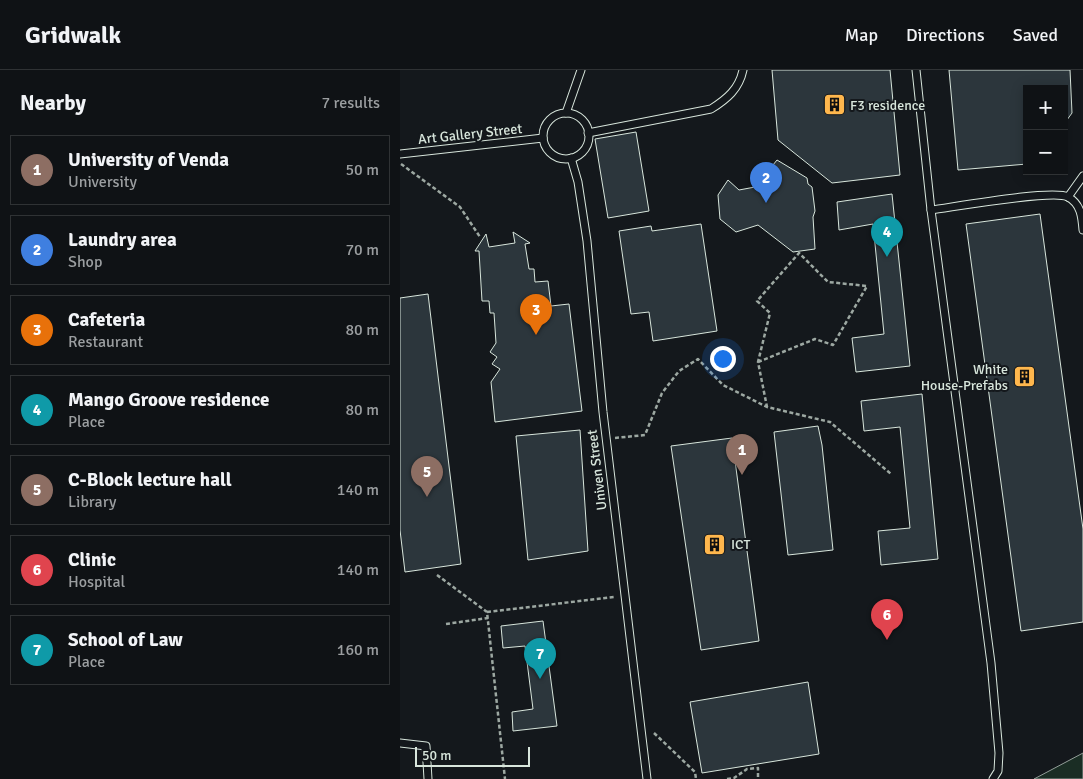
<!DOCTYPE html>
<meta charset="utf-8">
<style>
:root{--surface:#0f1215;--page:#181b1e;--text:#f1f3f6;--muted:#9b9ea0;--line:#2f3234;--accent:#0b8043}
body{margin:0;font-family:Signika,sans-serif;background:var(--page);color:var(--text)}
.controls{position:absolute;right:15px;top:15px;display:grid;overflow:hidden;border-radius:0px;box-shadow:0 2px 12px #0003}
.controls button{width:45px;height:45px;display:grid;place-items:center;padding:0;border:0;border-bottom:1px solid var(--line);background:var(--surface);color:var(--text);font:25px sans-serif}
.scale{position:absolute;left:15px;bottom:12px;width:115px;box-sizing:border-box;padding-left:5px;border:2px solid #d8e6dc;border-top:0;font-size:14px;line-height:18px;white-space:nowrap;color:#d8e6dc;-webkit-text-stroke:4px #14181c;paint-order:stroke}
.you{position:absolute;left:322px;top:288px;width:18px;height:18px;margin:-12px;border:4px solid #fff;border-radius:50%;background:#1a73e8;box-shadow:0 0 0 8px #1a73e833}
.badge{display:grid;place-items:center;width:32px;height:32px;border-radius:50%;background:var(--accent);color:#fff;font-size:16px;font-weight:700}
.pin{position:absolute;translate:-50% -41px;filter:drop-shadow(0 1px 2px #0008)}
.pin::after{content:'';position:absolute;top:26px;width:18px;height:15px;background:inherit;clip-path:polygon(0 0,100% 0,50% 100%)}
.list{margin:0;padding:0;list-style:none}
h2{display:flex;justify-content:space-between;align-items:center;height:65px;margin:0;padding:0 20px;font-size:21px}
h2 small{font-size:16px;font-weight:400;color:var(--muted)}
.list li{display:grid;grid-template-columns:32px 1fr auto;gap:15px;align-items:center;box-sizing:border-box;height:70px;margin:0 10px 10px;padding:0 10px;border:1px solid var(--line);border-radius:0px}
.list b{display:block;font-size:19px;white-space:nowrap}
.list p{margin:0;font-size:16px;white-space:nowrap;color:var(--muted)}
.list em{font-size:16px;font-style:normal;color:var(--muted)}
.map{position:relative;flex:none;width:683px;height:709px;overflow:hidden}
header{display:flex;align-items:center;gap:30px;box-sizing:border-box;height:70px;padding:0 25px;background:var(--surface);border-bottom:1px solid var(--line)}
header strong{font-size:24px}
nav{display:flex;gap:28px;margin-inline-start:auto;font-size:18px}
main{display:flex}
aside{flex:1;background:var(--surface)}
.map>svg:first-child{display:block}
</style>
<header>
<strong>Gridwalk</strong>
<nav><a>Map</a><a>Directions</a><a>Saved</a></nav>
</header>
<main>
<aside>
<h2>Nearby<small>7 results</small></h2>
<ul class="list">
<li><span class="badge" style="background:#8d6e63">1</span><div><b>University of Venda</b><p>University</p></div><em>50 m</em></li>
<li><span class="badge" style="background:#3f7fe0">2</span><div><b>Laundry area</b><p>Shop</p></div><em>70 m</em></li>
<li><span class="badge" style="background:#e8710a">3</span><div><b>Cafeteria</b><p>Restaurant</p></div><em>80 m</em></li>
<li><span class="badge" style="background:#0f9aa8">4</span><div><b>Mango Groove residence</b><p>Place</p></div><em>80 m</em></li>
<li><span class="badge" style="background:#8d6e63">5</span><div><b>C-Block lecture hall</b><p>Library</p></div><em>140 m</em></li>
<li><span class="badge" style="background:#e0444e">6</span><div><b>Clinic</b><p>Hospital</p></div><em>140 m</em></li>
<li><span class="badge" style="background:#0f9aa8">7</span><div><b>School of Law</b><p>Place</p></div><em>160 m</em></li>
</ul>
</aside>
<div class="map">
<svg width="683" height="709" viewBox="0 0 683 709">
<rect width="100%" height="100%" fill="#14181c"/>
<path fill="#1a2d24" stroke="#939e99" d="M683,683V709H634Z"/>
<g fill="#2c363c" stroke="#d8e6dc">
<path d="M372,0H490L500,105L432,113L378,70Z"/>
<path d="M549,0H670L672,43L664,54V19H627V94L558,100Z"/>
<path d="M236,62L249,141L208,148L195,69Z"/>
<path d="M377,90L407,108L408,114L412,117L415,141L413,147L415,179L393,182L358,155L336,162L320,149L318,125L328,110L339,120L355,117Z"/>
<path d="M492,124L510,296L456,302L452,268L484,264L473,154L439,160L437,132Z"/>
<path d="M640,144L683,459V552L621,561L566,154Z"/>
<path d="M301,154L317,261L253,271L249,242L231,244L219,161L251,156L252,161Z"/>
<path d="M113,162L130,173L125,174L129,199H134L135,212L148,211L151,236L169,234L182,341L95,352L91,312L100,299L92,294L97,287L90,282L96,273L94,243H90L89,231H82L79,181H75L86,164L89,177L115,173Z"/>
<path d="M28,224L61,494L5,502L0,460V228Z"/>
<path d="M522,324L538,489L481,495L478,461L510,458L500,357L464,361L461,331Z"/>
<path d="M418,356L422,375L433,480L388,485L374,362Z"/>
<path d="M180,360L188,481L128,490L116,366Z"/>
<path d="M332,368L359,571L301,580L271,376Z"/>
<path d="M143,551L157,656L113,661L112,642L133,639L125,576L103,578L101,556Z"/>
<path d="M408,612L419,684L302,703L290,632Z"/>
</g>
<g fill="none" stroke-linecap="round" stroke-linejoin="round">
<defs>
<g id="service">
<path d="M516,0L531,140L591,593L599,683L598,701L593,709"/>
<path d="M166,43L181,0"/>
<circle cx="166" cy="66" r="23"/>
<path d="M188,63L311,39C327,29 339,19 343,0"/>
<path d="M0,84L143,68"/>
<path d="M171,88L178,112L187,171L203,342L247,709"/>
<path d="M668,127L683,106"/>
<path d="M531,140C554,137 653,119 668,127C681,134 682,147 683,160"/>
<path d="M0,673L26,676L28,709"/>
</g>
</defs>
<use href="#service" stroke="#d8e6dc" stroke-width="9"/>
<g stroke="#9da8a2" stroke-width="2.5" stroke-dasharray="4 2.5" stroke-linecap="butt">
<path d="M1,94L60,137L80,167"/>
<path d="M358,292L415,269L433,275L467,216L428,212L399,183L357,231L370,243L358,292L367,337"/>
<path d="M215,368L245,365L262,323L279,301L298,289L323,315L367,337L430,352L491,404"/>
<path d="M37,505L87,542L105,709"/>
<path d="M87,542L214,527"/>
<path d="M46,554L88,548"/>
<path d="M254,663L295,702L296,709"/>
<path d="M327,709L334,708L347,699L358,698V709"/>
</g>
<use href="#service" stroke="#14181c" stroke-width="7"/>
</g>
<defs>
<symbol id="building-square" viewBox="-11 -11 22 22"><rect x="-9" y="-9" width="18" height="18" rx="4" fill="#ffb74d" stroke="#14181c"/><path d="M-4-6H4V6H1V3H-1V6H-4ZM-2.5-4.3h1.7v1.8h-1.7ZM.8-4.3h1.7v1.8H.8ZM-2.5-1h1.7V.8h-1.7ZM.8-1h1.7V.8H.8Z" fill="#111"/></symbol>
</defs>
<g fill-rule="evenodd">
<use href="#building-square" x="422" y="22" width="25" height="25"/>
<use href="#building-square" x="612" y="294" width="25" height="25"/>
<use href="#building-square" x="302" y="462" width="25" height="25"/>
</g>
<g text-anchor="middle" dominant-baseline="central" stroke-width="4" stroke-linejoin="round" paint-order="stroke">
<g font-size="14" fill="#d8e6dc" stroke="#14181c" text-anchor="start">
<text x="450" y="35">F3 residence</text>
<text x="608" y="299" text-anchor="end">White<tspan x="608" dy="16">House-Prefabs</tspan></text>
<text x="331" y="474">ICT</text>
</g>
<g font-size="14" fill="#d8e6dc" stroke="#14181c">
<text transform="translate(70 64) rotate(-6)">Art Gallery Street</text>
<text transform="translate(197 400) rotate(-97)">Univen Street</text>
</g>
</g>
</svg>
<div class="controls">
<button>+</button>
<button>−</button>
</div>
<div class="scale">50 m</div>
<div class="you"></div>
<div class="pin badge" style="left:342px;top:405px;background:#8d6e63">1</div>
<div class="pin badge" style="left:366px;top:133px;background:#3f7fe0">2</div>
<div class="pin badge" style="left:136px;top:265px;background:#e8710a">3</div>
<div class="pin badge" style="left:487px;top:187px;background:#0f9aa8">4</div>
<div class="pin badge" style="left:27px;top:427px;background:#8d6e63">5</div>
<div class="pin badge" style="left:487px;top:570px;background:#e0444e">6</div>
<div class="pin badge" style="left:140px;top:609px;background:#0f9aa8">7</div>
</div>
</main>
